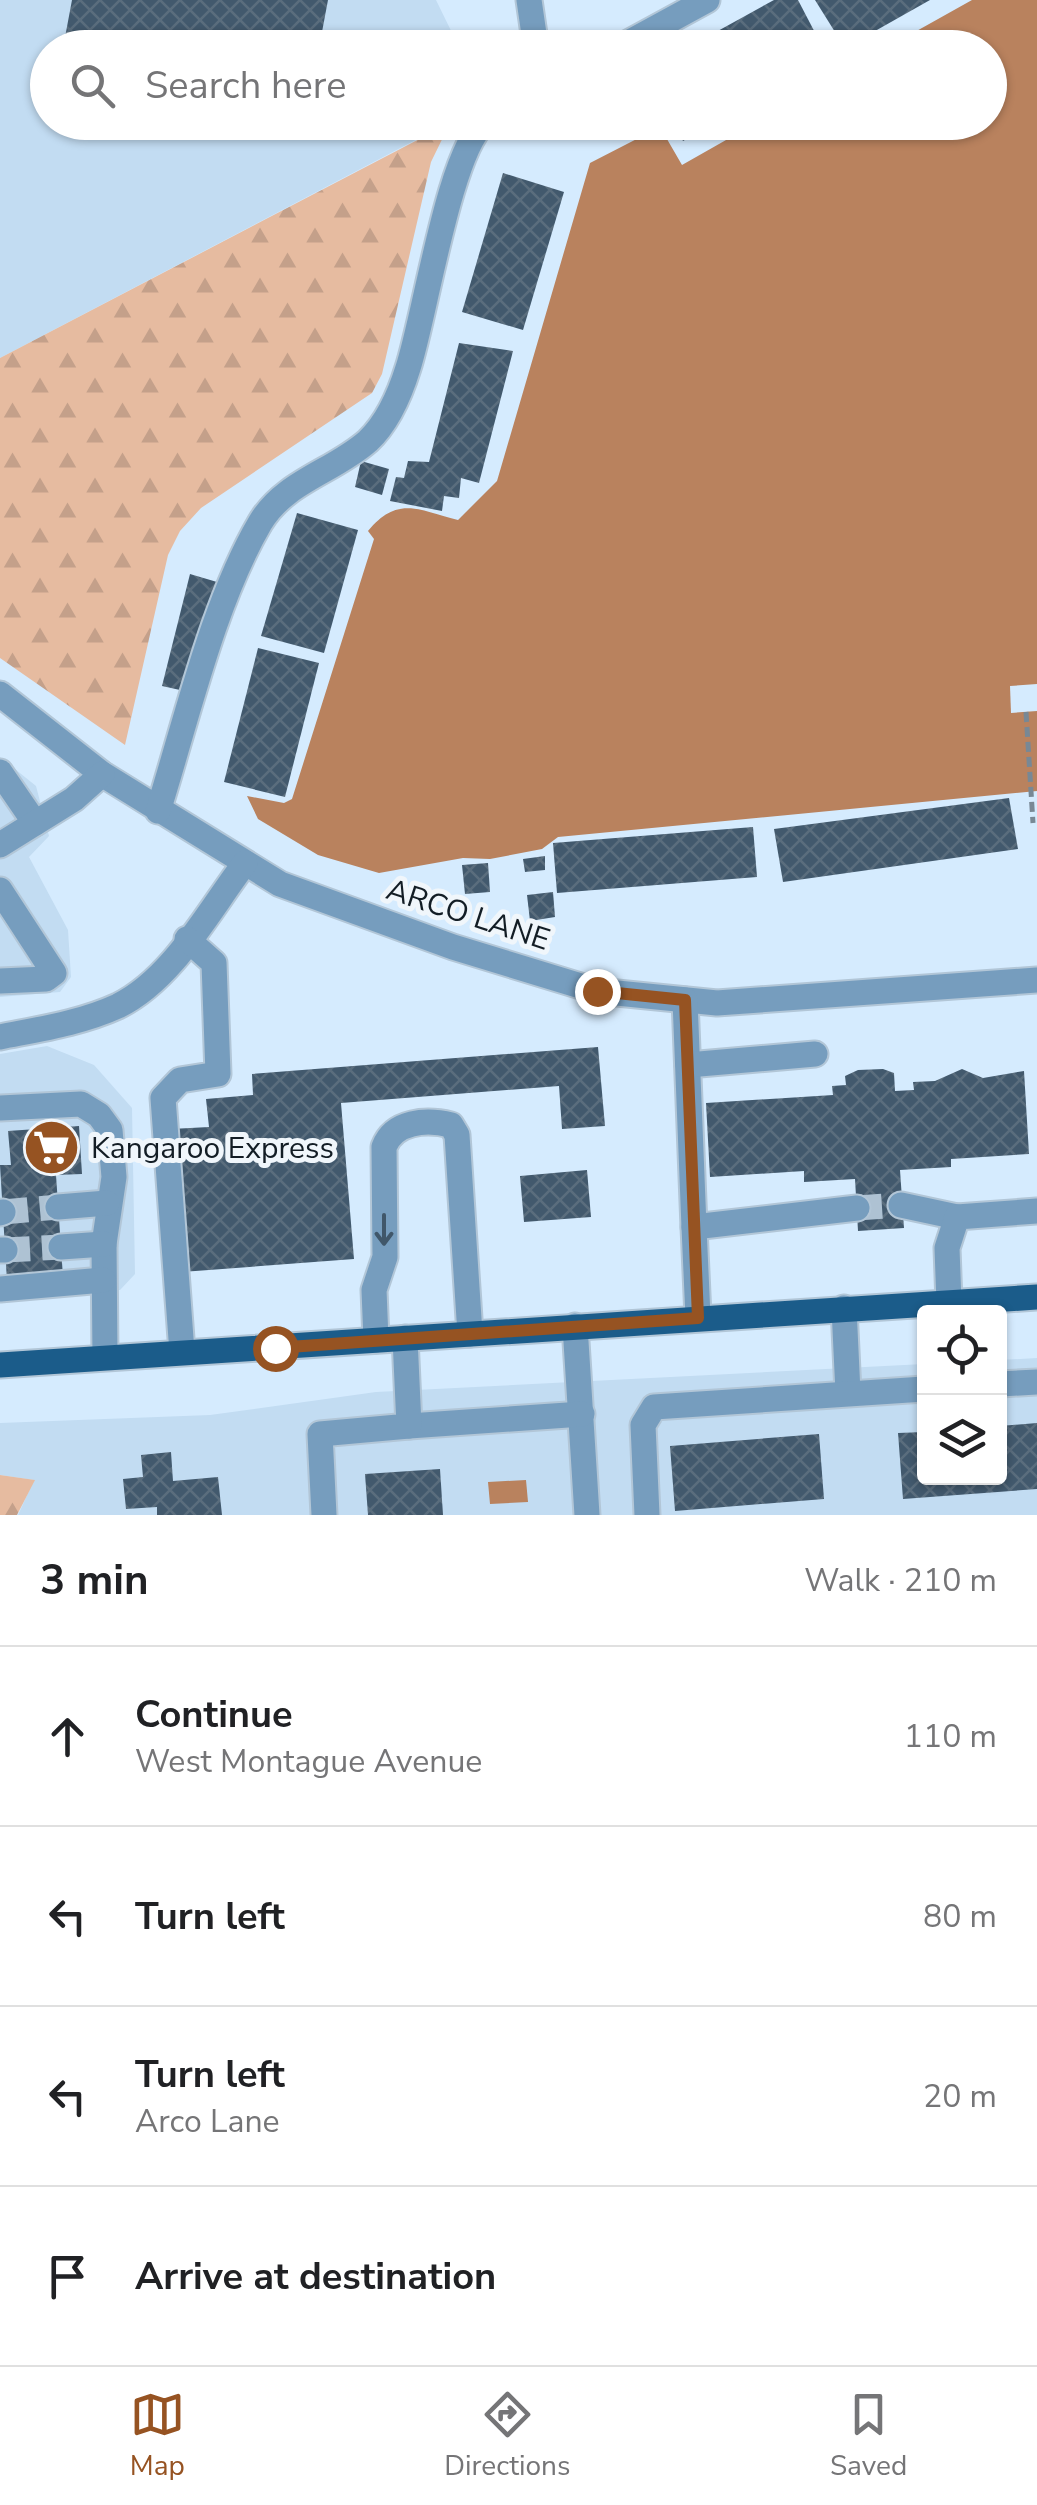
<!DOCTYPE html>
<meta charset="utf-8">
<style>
:root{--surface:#fff;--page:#f6f6f6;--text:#202124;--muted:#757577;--line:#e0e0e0;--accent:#965322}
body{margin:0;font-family:"Nunito Sans",sans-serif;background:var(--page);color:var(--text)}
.controls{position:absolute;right:30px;bottom:30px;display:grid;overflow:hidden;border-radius:10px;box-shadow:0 2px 8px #0004}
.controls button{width:90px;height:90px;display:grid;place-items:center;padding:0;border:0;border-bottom:2px solid var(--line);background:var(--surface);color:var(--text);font:50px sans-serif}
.stop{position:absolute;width:30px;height:30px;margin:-22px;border:8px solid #965322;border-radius:50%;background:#fff}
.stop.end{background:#965322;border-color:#fff;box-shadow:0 2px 10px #0008}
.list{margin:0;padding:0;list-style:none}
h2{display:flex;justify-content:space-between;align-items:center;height:130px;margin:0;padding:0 40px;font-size:42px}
h2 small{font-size:32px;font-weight:400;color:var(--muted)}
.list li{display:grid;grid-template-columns:65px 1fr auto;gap:30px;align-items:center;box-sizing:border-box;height:180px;padding:0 40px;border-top:2px solid var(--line)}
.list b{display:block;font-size:38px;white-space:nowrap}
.list p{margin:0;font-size:32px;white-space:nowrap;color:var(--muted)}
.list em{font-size:32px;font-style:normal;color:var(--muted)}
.icon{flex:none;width:55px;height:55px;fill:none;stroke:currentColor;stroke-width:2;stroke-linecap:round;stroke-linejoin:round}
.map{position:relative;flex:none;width:1037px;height:1515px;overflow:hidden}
.search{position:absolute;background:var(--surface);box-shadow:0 2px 8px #0004;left:30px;right:30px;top:30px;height:110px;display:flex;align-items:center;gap:25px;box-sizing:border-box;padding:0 35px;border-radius:55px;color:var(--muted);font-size:38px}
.sheet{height:850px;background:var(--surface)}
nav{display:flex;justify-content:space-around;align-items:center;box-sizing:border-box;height:140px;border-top:2px solid var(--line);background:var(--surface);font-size:28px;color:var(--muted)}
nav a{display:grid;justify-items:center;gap:5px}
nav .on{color:var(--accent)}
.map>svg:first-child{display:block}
</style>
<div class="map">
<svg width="1037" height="1515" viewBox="0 0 1037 1515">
<defs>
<pattern id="forest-firs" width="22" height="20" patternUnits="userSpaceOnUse" patternTransform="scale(2.5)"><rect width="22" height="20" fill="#e6bba0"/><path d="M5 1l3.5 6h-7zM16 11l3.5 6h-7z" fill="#c4a08a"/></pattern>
<pattern id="building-cross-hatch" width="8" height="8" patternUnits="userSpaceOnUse" patternTransform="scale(2.5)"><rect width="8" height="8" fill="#42596d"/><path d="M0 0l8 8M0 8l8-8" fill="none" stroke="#5a6d7d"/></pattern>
</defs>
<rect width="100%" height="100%" fill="#d5ebfe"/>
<g fill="#c2dcf2">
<path d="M0,0H436L459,47L48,48V122L448,123L0,358Z"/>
<path d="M0,757L36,786L49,836L29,857L68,930L71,977L60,992L0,997Z"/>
<path d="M47,1046L94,1065L132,1108L135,1274L120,1290L0,1296V1054Z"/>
<path d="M1037,1358V1515H18L34,1480L0,1475V1423L210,1415L376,1392L924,1364V1478H1000V1360Z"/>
</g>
<g fill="url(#forest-firs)">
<path d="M450,123L431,162L382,374L372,393L201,508L180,531L168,555L125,745L0,658V358Z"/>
<path d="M0,1475L35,1480L17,1515H0Z"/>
</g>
<g fill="#b9825e">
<path d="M972,0H1037V791L558,837L542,849L490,859L463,858L379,873L318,855L258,819L247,796L284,803L292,799L374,539L368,531C398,495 418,510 458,520L497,481L590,163L660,127L682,165L756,123L990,122V48L888,47Z"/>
<path d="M526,1480L528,1502L490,1504L488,1482Z"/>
</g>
<path fill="#d5ebfe" d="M1037,684V711L1011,713L1010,686Z"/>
<g fill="url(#building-cross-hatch)">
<path d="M72,0H328L319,48H63Z"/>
<path d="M774,0H798L823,48H687Z"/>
<path d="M815,0H930L845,48Z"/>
<path d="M673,122H716L683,141Z"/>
<path d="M503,173L564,192L523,330L462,312Z"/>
<path d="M459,343L513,351L479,483L461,478L459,498L444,496L442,511L390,501L396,477L404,478L408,461L429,462Z"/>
<path d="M361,461L389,469L382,495L355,487Z"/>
<path d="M297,513L358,530L324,653L261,636Z"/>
<path d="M190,574L217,582L189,692L162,686Z"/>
<path d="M258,648L319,663L285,797L224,782Z"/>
<path d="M1009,798L1018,849L783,882L774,829Z"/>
<path d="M753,827L757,877L557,893L553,843Z"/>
<path d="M545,856V870L525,872L523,859Z"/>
<path d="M488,863L490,892L465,894L462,865Z"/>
<path d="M553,892L555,917L530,921L527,895Z"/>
<path d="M598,1047L605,1126L562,1129L559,1086L341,1103L354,1259L182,1272L171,1129L209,1127L206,1099L253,1095L252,1074Z"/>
<path d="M883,1069L894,1073L895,1091L914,1090L913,1082L935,1081L962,1069L983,1078L1024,1071L1029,1154L951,1159V1167L900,1170L904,1228L858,1231L855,1179L804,1182V1171L710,1177L706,1103L833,1095L832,1086L846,1085L845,1076L858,1070Z"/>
<path d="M79,1126L82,1174L56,1175L63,1277L7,1281L0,1165H11L8,1131Z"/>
<path d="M587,1170L591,1217L524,1222L520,1176Z"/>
<path d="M1037,1423V1489L903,1499L898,1433L924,1432V1478H1000V1426Z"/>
<path d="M819,1434L824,1499L675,1511L670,1446Z"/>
<path d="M171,1452L173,1481L218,1477L222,1515H157V1507L126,1509L123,1479L143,1477L141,1455Z"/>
<path d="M440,1469L443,1515H368L365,1474Z"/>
</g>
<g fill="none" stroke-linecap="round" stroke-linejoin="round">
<g stroke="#aec2d3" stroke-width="25" stroke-dasharray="25 12" stroke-linecap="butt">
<path d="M857,1208L901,1205"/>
<path d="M3,1212L58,1207"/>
<path d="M5,1250L61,1247"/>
</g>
<defs>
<g id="minor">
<path d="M529,0L536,48"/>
<path d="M619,48L707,0"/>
<path d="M0,694L102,774L280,884L453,947L597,991L717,1003L1037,980"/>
<path d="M0,772L35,823"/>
<path d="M158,811C186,722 213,603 260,523C285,481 333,472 368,441C388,422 400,394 408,368C425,317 449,151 485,122"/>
<path d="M0,845L74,799L102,774"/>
<path d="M0,890L54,973L46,979L0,981"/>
<path d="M685,1000L694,1227"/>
<path d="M0,1037C40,1029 81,1023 118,1006C173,979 209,910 245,863"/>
<path d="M688,1065L815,1054"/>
<path d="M0,1108L81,1104L99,1115L110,1130L114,1177L104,1244L105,1357"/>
<path d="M901,1205L957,1217"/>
<path d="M58,1207L107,1203"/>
<path d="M0,1213L3,1212"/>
<path d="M61,1247L104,1244"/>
<path d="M0,1250H5"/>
<path d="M0,1289L103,1280"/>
<path d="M949,1303L947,1248L957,1217L1037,1211"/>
<path d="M844,1308L848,1393"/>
<path d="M698,1317L694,1227L857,1208"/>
<path d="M575,1326L587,1515"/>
<path d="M376,1340L374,1290L385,1257L384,1147C394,1121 426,1119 451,1125L457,1135L470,1334"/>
<path d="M182,1352L163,1098L180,1080L218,1074L214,963L187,939"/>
<path d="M1000,1384L1037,1382"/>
<path d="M409,1426L582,1414"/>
<path d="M324,1515L320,1434L409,1426L405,1338"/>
<path d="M647,1515L643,1425L654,1407L924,1389"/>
</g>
<path id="major" d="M0,1365L1037,1297"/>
</defs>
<use href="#minor" stroke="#b2c6d7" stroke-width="29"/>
<use href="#major" stroke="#b2c6d7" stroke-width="29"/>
<path stroke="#788895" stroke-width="5" stroke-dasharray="10 5" stroke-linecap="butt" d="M1026,712L1033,823"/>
<use href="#minor" stroke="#769dbe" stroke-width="25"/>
<use href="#major" stroke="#1b5c8a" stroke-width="25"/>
</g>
<defs><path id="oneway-shaft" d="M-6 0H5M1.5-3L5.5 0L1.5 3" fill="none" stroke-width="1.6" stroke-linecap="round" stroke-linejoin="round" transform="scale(2.5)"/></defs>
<use stroke="#40576a" href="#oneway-shaft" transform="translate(384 1230) rotate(90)"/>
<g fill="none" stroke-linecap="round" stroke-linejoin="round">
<path stroke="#965322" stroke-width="12" d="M275,1348L698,1318L685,1000L597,991"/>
</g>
<defs>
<symbol id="supermarket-disc" viewBox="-11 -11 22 22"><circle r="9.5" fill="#965322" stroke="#f0f6fb"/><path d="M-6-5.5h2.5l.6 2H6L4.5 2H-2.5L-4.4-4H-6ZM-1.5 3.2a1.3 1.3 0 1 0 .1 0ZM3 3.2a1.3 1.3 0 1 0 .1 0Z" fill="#fff"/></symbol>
</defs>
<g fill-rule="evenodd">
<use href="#supermarket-disc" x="20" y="1116" width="63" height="63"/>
</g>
<g text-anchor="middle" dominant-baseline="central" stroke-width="10" stroke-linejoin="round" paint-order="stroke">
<g font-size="30" fill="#131d25" stroke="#f0f6fb">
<text transform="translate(468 915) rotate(18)">ARCO LANE</text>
</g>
<g font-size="30" fill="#131d25" stroke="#f0f6fb" text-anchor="start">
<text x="91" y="1148">Kangaroo Express</text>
</g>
</g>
</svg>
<div class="controls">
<button><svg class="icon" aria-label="locate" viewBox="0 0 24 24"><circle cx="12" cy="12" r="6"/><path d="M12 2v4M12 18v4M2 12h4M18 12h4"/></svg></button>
<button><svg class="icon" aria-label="layers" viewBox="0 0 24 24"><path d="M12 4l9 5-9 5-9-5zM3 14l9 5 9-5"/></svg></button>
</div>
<div class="stop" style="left:275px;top:1348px"></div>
<div class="stop end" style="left:597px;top:991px"></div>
<div class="search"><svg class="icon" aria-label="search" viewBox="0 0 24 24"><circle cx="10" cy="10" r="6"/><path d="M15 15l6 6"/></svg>Search here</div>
</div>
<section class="sheet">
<h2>3 min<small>Walk · 210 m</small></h2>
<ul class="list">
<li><svg class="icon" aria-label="ahead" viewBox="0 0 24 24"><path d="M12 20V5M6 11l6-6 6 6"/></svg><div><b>Continue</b><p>West Montague Avenue</p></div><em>110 m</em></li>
<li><svg class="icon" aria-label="left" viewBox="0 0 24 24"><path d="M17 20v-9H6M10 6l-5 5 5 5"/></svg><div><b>Turn left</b></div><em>80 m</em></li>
<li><svg class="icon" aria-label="left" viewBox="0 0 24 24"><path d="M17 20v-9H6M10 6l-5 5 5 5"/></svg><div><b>Turn left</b><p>Arco Lane</p></div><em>20 m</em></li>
<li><svg class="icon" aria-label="arrive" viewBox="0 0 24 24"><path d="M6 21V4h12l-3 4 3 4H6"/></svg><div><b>Arrive at destination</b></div></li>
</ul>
</section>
<nav>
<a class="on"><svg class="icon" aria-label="map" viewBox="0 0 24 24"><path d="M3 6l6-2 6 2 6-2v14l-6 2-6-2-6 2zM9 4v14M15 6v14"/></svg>Map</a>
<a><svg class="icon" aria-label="directions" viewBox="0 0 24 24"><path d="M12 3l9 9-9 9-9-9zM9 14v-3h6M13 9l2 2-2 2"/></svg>Directions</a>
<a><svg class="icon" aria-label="saved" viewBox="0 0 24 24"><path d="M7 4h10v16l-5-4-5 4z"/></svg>Saved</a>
</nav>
